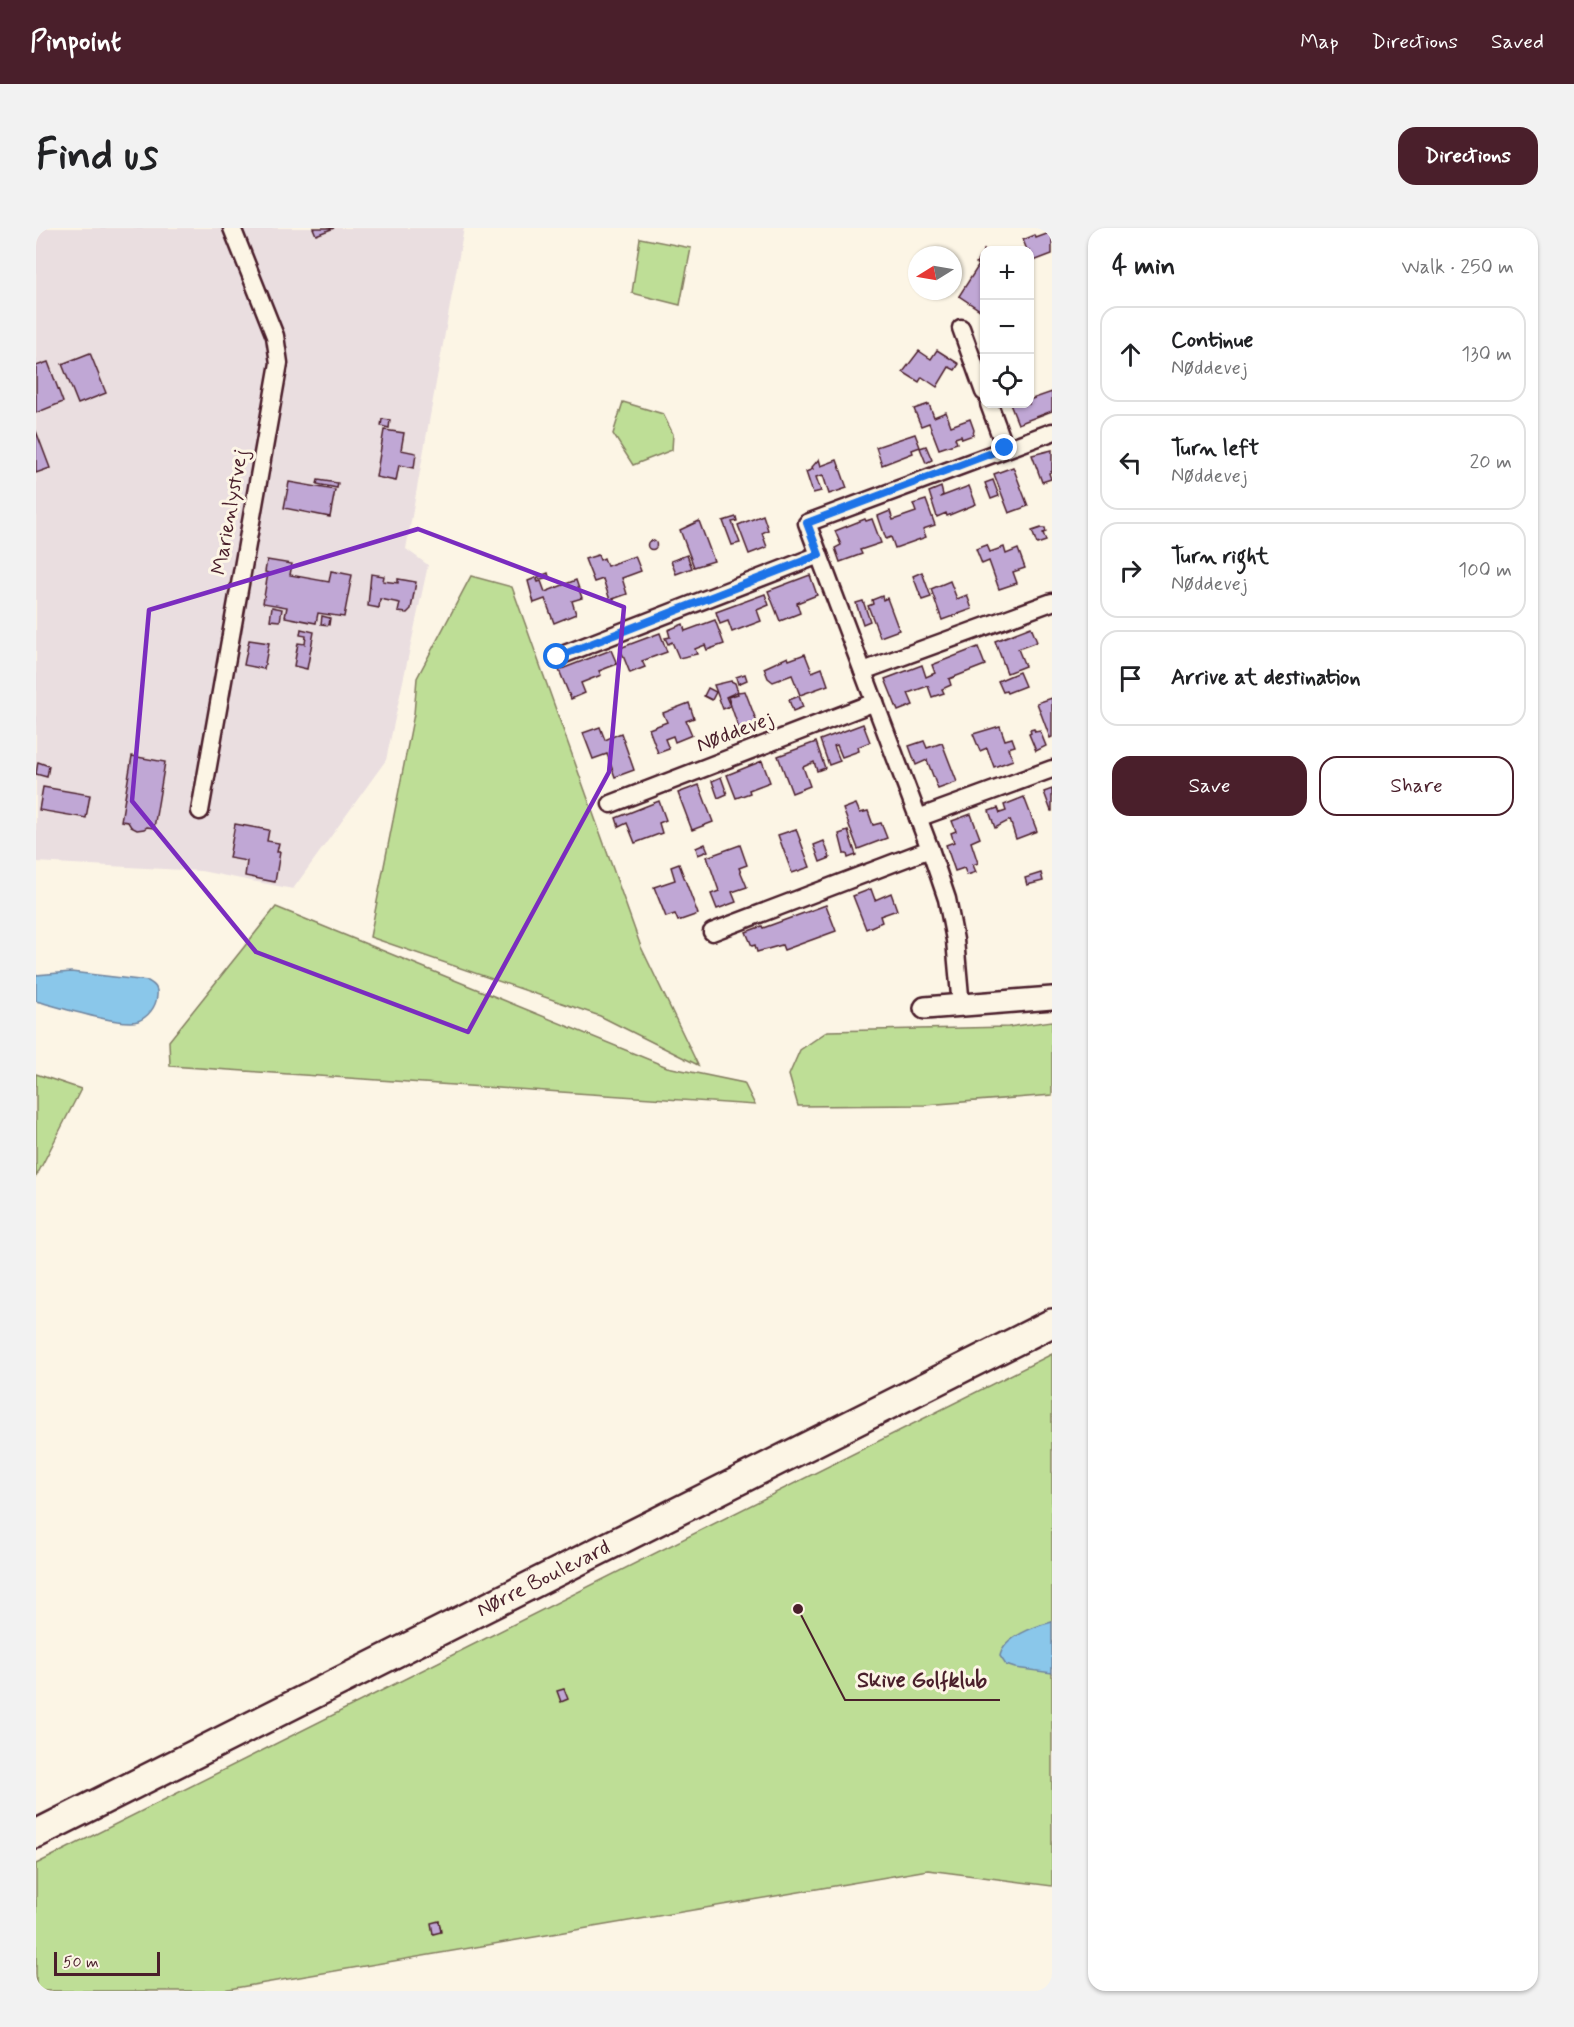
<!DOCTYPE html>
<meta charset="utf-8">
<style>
:root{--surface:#fff;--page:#f2f2f2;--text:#202124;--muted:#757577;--line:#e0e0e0;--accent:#4a1f2b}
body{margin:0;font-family:Mynerve,sans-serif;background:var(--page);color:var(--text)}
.controls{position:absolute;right:18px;top:18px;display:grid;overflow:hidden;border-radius:12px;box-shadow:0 2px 4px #0004}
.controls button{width:54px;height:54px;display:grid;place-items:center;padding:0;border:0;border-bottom:2px solid var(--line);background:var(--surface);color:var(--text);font:30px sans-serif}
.compass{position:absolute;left:872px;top:18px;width:54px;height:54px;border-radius:50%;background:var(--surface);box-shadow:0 2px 4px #0004;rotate:259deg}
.scale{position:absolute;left:18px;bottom:15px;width:106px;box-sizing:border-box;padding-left:6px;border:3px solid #4a1f2b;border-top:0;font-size:16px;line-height:21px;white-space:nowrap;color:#4a1f2b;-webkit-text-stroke:4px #fcf5e5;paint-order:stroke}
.stop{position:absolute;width:18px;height:18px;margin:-14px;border:4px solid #1a73e8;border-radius:50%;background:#fff}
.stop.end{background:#1a73e8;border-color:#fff;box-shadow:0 2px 6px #0008}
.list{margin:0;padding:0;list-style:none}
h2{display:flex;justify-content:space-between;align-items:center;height:78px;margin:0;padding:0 24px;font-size:26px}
h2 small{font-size:20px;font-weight:400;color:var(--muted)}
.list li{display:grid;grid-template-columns:39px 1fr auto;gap:18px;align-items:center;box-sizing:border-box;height:96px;margin:0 12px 12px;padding:0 12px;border:2px solid var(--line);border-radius:18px}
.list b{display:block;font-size:22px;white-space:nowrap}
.list p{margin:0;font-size:20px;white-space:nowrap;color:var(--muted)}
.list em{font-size:20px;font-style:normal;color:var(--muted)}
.actions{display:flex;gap:12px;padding:18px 24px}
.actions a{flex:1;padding:14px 0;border:2px solid var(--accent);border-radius:18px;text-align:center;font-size:21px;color:var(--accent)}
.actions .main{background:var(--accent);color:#fff}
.icon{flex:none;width:33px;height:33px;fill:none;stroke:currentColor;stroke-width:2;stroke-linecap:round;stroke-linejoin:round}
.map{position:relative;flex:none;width:1016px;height:1763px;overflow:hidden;border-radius:18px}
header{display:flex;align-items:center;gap:36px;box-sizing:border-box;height:84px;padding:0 30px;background:var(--accent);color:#fff}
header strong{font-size:28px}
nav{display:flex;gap:33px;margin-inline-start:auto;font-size:21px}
.intro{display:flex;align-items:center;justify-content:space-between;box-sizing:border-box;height:144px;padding:0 36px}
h1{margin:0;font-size:42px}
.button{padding:15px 27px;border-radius:18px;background:var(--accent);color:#fff;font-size:21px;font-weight:700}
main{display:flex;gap:36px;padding:0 36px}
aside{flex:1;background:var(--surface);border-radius:18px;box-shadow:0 2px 4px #0004}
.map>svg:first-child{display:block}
</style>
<header>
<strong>Pinpoint</strong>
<nav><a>Map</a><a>Directions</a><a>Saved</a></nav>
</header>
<div class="intro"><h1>Find us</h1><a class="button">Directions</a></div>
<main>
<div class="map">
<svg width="1016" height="1763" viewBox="0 0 1016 1763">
<rect width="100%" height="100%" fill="#fcf5e5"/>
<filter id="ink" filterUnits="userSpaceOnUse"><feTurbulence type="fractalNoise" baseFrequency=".0167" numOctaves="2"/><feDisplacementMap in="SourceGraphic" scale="12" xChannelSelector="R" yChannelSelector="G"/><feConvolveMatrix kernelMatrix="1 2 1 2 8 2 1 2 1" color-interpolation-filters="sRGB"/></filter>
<g filter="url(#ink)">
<path fill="#eadee0" d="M0,0H428L370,321L392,337L350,532L257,661L165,643L0,634Z"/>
<g fill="#bede96" stroke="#847e60" stroke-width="1.5">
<path d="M604,10L655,20L644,77L596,65Z"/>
<path d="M587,174L627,186L637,206L636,222L597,237L577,206Z"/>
<path d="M435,348L476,359L605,719L662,837L564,788L334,709L378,486L381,450Z"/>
<path d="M240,679L631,839L708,855L719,877L134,838L133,813Z"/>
<path d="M1016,793V867L889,877L762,878L753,847L764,822L792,803L972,799Z"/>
<path d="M0,846L45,861L0,949Z"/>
<path d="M1016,1126V1658L892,1642L181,1763H0V1636Z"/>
</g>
<g fill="#8ac7ea" stroke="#70849e" stroke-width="1.5">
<path d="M35,744L112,753C119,757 122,760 121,768C120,779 112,789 102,793C85,799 20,778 0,773V747Z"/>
<path d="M1016,1394V1445L979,1440L970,1437L964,1428C968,1409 999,1398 1016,1394Z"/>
</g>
<g fill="#c0a7d5" stroke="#4a1f2b" stroke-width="1.5">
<path d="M277,0H298L280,7Z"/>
<path d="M1016,4V26L995,34L993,22H991L987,12L999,7L1000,10Z"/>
<path d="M948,22V81L947,84L923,68L943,37L940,35Z"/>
<path d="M901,122L923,136L919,142L913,139L901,159L886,149L883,154L867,144L883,123L895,131Z"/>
<path d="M54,125L70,165L42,176L26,136Z"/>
<path d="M12,134L27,174L0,185V138Z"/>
<path d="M1016,164V183L982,196L974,176H993V172Z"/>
<path d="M893,176L898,189L910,184L915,198L934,191L938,202L937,207L926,211L925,208L919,210L921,215L903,221L893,195L885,198L878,181Z"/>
<path d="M346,191L354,192L353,200L345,198Z"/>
<path d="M348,202L368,205L365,222L380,225L378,240L363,237L360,253L340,249Z"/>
<path d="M0,203L14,240L0,245Z"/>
<path d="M879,206L884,219L876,222L877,225L846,237L840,219Z"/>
<path d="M890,218L896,232L890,235L884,220Z"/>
<path d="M1016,222V243L1013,245L1015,251L1006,254L996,227Z"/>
<path d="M783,231L785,238L801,232L811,260L793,266L787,247L780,249L785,263L777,265L770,244L777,241L776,239Z"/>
<path d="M977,239L992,278L973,285L958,246Z"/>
<path d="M282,252L302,255L301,260L281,256Z"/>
<path d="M957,252L963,268L955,271L949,255Z"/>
<path d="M253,254L299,262L294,289L248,280Z"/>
<path d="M933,258L940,276L911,288L910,285L901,289L893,264L905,259L907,267L904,269Z"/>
<path d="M890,272L899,297L887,301L890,309L859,320L855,309L850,311L842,288L854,283L857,292L880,284L877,276Z"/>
<path d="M727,287L732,302L726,305L731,319L713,326L702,297Z"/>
<path d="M700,289L701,293L696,294L704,315L696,317L687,293Z"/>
<path d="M829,291L830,293L836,291L845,315L824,322L826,326L804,334L799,320L805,317L799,303Z"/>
<path d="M663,293L678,333L658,339L644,302Z"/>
<path d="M1005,300H1009L1010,304L1007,305L1010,313L1001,316L996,303Z"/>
<circle cx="616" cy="317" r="4.5"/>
<path d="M951,317L954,324L968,319L970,326L982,321L989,340L977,344L981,355L963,361L953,333L946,336L940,321Z"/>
<path d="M562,327L564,332L568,330L571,338L599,328L605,343L586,350L591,366L574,372L567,351L558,354L549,331Z"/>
<path d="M651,327L656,340L640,346L635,333Z"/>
<path d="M231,332L256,336L254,347L293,354L295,343L316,347L308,389L282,385L280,395L249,389L251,379L227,375L232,345L229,344Z"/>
<path d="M886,344L895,369L886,372L877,348Z"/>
<path d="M512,345L513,349L501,352L502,354L505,353L509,364L540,352L546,370L536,373L540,386L518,395L509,371L498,375L492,353Z"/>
<path d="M335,346L348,348L347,353L362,355V351L380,354L375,381L371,385L362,384L364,375L344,371L343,380L332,378Z"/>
<path d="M774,347L781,367L761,375L764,385L744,393L732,363Z"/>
<path d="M914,353L921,371L931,367L936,381L906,392L895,361Z"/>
<path d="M729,366L733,377L721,382L725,393L696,404L692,393L684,396L680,384Z"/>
<path d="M846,368L847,372L851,370L863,402L844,409L832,378L837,376L836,372Z"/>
<path d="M827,373L834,393L827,396L820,375Z"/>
<path d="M236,379L246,381L244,393L234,392Z"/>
<path d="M286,388L294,390L293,397L285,396Z"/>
<path d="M679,392L688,416L671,422L669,417L659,421L661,426L643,430L636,414L632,416L629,410L634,409L632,402L647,396L649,403Z"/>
<path d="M995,399L1001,414L982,421L989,438L971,445L959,413Z"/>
<path d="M265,401L278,404L271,441L258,438L262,415L269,416L270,408L264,407Z"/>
<path d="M624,405L631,424L606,433L609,439L594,445L584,420Z"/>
<path d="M213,412L233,415L228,441L208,437Z"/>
<path d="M942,419L949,437L913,451L915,457L906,461L908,465L896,469L892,458L872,465L877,477L862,483L849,451L886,437L890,449L899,445L896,437Z"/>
<path d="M575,422L581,436L563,443L565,447L545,455L549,465L535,471L523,442Z"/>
<path d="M769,426L776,444L786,440L792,457L764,467L756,447L737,454L732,450L728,440L752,429L753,432Z"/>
<path d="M983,444L989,458L971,465L970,463L967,464L962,453Z"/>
<path d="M709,446L711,452L702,456L700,449Z"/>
<path d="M695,453L699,455L702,464L709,463L722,497L704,504L692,469L702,466L701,464L690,469L694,478L687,481L678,457Z"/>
<path d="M672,460L680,464L676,472L668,468Z"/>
<path d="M763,468L767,479L757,483L753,472Z"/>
<path d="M1016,470V509L1014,510L1001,475Z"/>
<path d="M653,475L658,490L650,493L656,507L639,514L637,508L629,511L633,521L622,525L613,501L631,494L627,485Z"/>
<path d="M827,496L834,514L822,519L823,523L806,529L801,517L798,518L804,533L793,537L784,512Z"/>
<path d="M964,498L969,512L976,510L979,518L972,520L977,532L958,539L951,520L944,523L937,506Z"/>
<path d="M564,499L569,512L585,505L598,542L579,549L571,526L557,531L547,505Z"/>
<path d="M998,501L999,504L1004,503L1010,518L1000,523L993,506L995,505L994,502Z"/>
<path d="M888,513L891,520L906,515L921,554L902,561L891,532L880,537L873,518Z"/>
<path d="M780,514L789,540L781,543L778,534L767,539L774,558L756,565L742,528Z"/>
<path d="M96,528L129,534L118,600L111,599L108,601L101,602L95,599L92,594L85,593Z"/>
<path d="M726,533L734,554L713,562L714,565L700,570L691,547Z"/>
<path d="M2,534L13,538L11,549L0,546Z"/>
<path d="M685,549L691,566L682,570L676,553Z"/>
<path d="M663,557L677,594L656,602L642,565Z"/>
<path d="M7,559L54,567L50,590L3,582Z"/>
<path d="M1016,561V583H1015L1008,564Z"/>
<path d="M988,569L1001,603L980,611L974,592L959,600L953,583L962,580L964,585L970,583L968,577Z"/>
<path d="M623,573L630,592L623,595L626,605L599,615L591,595L583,599L580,590Z"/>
<path d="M820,576L824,585L832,583L837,597L845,595L851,610L822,621L807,581Z"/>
<path d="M935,586L944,610L935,614L942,635L937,637L940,644L931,647L928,640L919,643L910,617L918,614L915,605L920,603L916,593Z"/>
<path d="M199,596L233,602L231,613L243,615L241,624H244L239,654L209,648L211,633L193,630Z"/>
<path d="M760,601L774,639L756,645L742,607Z"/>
<path d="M812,603L820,627L812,630L811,626H808L803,606Z"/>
<path d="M788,613L794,630L784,634L778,617Z"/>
<path d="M669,616L672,623L662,627L660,620Z"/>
<path d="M704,617L711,637L703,640L711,659L696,664L700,674L681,681L675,666L683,663L671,629Z"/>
<path d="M643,636L662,686L642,693L639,686L630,689L618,659L639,652L635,639Z"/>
<path d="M1005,645L1007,653L991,657L989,650Z"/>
<path d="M835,661L839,672L855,665L861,682L844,688L846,694L830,701L817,668Z"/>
<path d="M790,677L800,703L748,722L746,717L721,724L719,717L716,718L710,704L726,698L727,700Z"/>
<path d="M528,1461L532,1471L525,1474L521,1463Z"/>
<path d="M403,1693L405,1704L397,1706L395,1695Z"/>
</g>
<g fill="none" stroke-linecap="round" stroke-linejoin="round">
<defs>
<g id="minor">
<path d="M925,100L948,164"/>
<path d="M953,176L969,220"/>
<path d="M521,429L783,327"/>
<path d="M827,443L1016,374"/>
<path d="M575,576L839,474"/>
<path d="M164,583L243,135L239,108L196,0"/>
<path d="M882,590L1016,541"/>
<path d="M676,704L894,621"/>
<path d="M925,779L919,712L911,671L894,621L771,295L1016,204"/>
</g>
<path id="tertiary" d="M889,780L1016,770"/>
<g id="trunk">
<path id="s1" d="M0,1606L1016,1095"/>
</g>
</defs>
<use href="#minor" stroke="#4a1f2b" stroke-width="21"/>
<use href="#tertiary" stroke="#4a1f2b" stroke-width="26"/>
<use href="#trunk" stroke="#4a1f2b" stroke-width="32"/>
<use href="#minor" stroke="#fcf5e5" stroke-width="16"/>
<use href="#tertiary" stroke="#fcf5e5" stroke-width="21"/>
<use href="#trunk" stroke="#fcf5e5" stroke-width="27"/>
</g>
</g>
<g fill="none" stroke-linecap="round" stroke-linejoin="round" filter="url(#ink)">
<path stroke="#1a73e8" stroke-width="8" d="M521,429L783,327L771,295L969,220"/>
</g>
<path fill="none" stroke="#7b2cbf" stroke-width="4.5" stroke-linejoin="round" d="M382,301L588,379L573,544L432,804L220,724L96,573L113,382Z"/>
<g text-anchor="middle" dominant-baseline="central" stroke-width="6" stroke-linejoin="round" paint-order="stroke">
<g font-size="21" fill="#4a1f2b" stroke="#fcf5e5">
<text transform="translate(194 284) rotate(-80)">Marienlystvej</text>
<text transform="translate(699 504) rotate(-21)">Nøddevej</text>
<text stroke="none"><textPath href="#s1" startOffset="568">Nørre Boulevard</textPath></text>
</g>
</g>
<path fill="none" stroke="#4a1f2b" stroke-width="2" d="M762 1381L809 1472H964"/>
<circle fill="#4a1f2b" stroke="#fcf5e5" stroke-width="2" cx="762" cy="1381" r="6"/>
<g font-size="22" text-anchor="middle" font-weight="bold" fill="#4a1f2b" stroke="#fcf5e5" stroke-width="6" stroke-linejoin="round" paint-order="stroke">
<text x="886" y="1459">Skive Golfklub</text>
</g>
</svg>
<div class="controls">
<button>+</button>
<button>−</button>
<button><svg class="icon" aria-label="locate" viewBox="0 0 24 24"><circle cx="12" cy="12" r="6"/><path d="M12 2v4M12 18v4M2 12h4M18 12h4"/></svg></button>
</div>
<svg class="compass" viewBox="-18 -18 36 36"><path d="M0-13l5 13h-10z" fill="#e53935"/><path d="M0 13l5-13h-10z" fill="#757577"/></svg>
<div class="scale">50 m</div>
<div class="stop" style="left:521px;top:429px"></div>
<div class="stop end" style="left:969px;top:220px"></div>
</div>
<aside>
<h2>4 min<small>Walk · 250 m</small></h2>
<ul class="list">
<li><svg class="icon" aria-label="ahead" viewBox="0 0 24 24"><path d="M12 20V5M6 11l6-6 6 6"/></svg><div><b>Continue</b><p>Nøddevej</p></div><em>130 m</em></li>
<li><svg class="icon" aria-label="left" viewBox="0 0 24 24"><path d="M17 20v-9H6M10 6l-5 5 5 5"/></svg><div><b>Turn left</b><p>Nøddevej</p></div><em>20 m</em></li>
<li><svg class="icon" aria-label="right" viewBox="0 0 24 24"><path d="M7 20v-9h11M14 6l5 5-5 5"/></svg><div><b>Turn right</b><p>Nøddevej</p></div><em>100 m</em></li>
<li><svg class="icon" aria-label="arrive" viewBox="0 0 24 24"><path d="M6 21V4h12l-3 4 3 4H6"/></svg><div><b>Arrive at destination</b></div></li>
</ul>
<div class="actions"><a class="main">Save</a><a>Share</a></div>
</aside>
</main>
